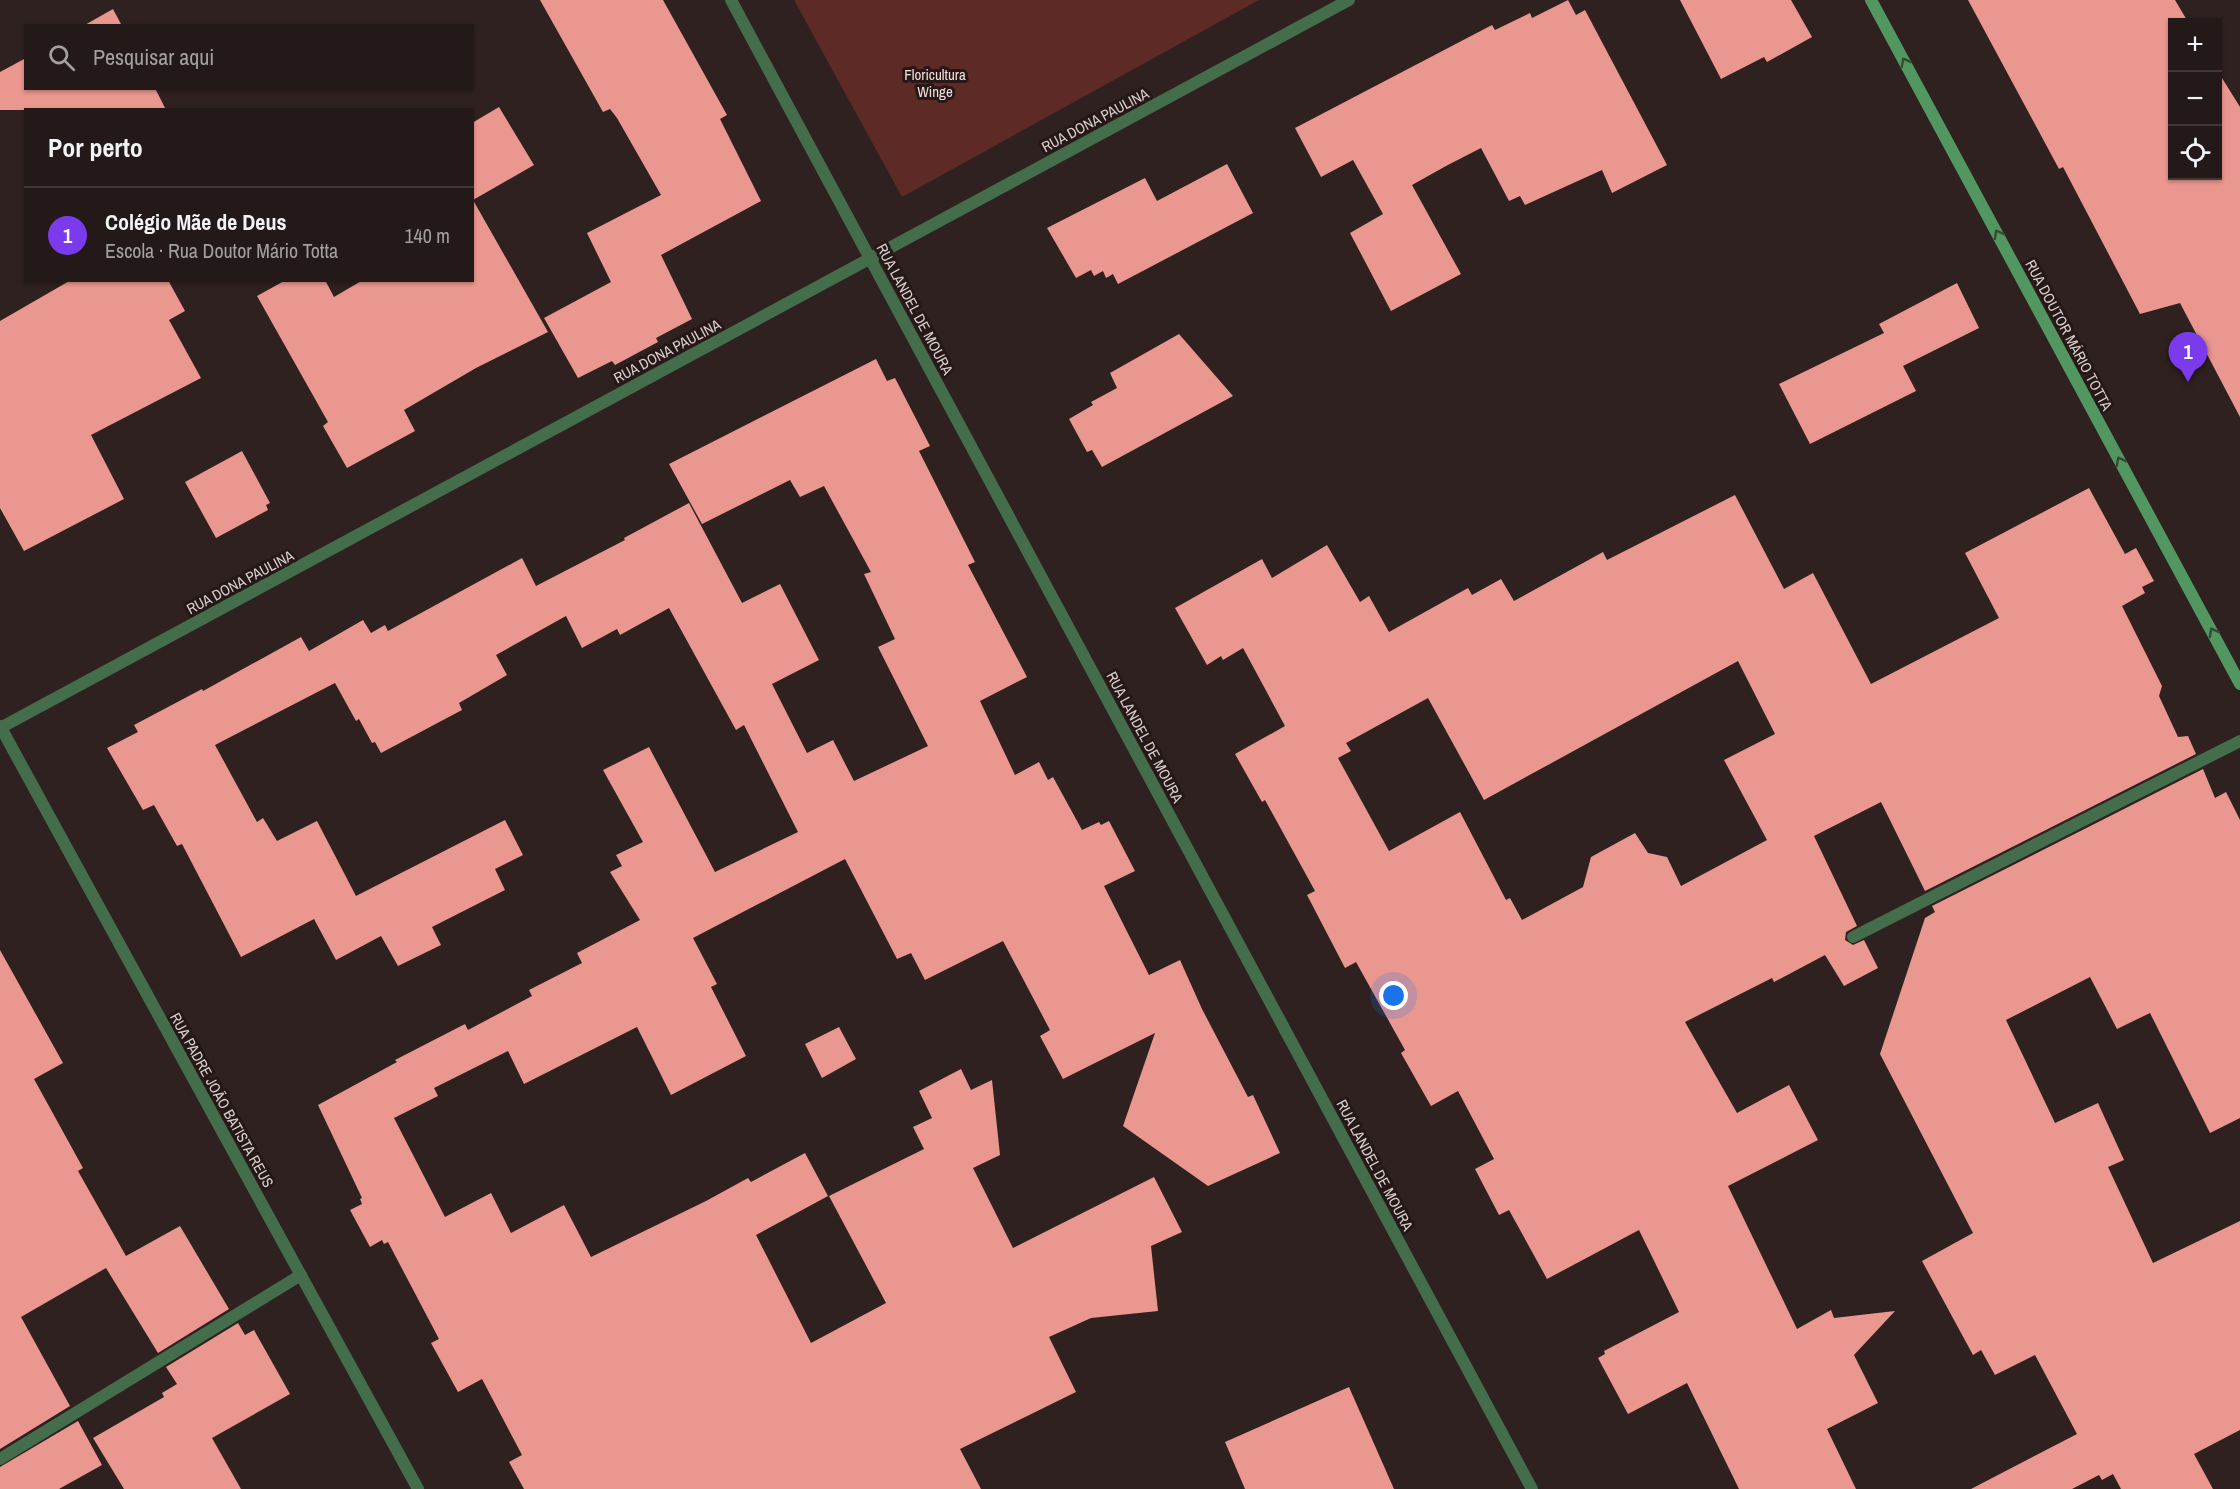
<!DOCTYPE html>
<html lang="pt">
<meta charset="utf-8">
<style>
:root{--surface:#231918;--page:#2f2625;--text:#f1f3f6;--muted:#a3a0a2;--line:#403837;--accent:#7c3aed}
body{margin:0;font-family:"Archivo Narrow",sans-serif;background:var(--page);color:var(--text)}
.controls{position:absolute;right:18px;top:18px;display:grid;overflow:hidden;border-radius:0px;box-shadow:0 2px 4px #0004}
.controls button{width:54px;height:54px;display:grid;place-items:center;padding:0;border:0;border-bottom:2px solid var(--line);background:var(--surface);color:var(--text);font:30px sans-serif}
.you{position:absolute;left:1394px;top:996px;width:21px;height:21px;margin:-15px;border:4px solid #fff;border-radius:50%;background:#1a73e8;box-shadow:0 0 0 9px #1a73e833}
.badge{display:grid;place-items:center;width:39px;height:39px;border-radius:50%;background:var(--accent);color:#fff;font-size:20px;font-weight:700}
.pin{position:absolute;translate:-50% -50px;filter:drop-shadow(0 2px 3px #0008)}
.pin::after{content:'';position:absolute;top:32px;width:21px;height:18px;background:inherit;clip-path:polygon(0 0,100% 0,50% 100%)}
.list{margin:0;padding:0;list-style:none}
h2{display:flex;justify-content:space-between;align-items:center;height:78px;margin:0;padding:0 24px;font-size:26px}
h2 small{font-size:20px;font-weight:400;color:var(--muted)}
.list li{display:grid;grid-template-columns:39px 1fr auto;gap:18px;align-items:center;box-sizing:border-box;height:96px;padding:0 24px;border-top:2px solid var(--line)}
.list b{display:block;font-size:22px;white-space:nowrap}
.list p{margin:0;font-size:20px;white-space:nowrap;color:var(--muted)}
.list em{font-size:20px;font-style:normal;color:var(--muted)}
.icon{flex:none;width:33px;height:33px;fill:none;stroke:currentColor;stroke-width:2;stroke-linecap:round;stroke-linejoin:round}
.map{position:relative;flex:none;width:2240px;height:1489px;overflow:hidden}
.search{position:absolute;background:var(--surface);box-shadow:0 2px 4px #0004;left:24px;top:24px;width:450px;height:66px;display:flex;align-items:center;gap:15px;box-sizing:border-box;padding:0 21px;border-radius:0px;color:var(--muted);font-size:22px}
.panel{position:absolute;background:var(--surface);box-shadow:0 2px 4px #0004;left:24px;top:108px;width:450px;height:174px;border-radius:0px}
.map>svg:first-child{display:block}
</style>
<div class="map">
<svg width="2240" height="1489" viewBox="0 0 2240 1489">
<rect width="100%" height="100%" fill="#2f2120"/>
<path fill="#5d2a26" d="M794,0H1259L902,197Z"/>
<g fill="#ea978f" fill-rule="evenodd">
<path d="M540,0H663L727,115L720,119L761,201L661,255L692,319L656,338L658,342L615,365L612,361L578,378L544,318L611,282L587,233L661,195L617,118L610,109L603,112Z"/>
<path d="M1568,0L1576,15L1585,10L1667,165L1612,193L1602,170L1525,205L1520,196L1509,201L1481,148L1446,166L1412,185L1461,274L1391,311L1350,233L1383,214L1353,160L1321,177L1295,128L1492,25L1495,30L1530,13L1532,18Z"/>
<path d="M1680,0H1791L1812,37L1767,62L1764,57L1721,79Z"/>
<path d="M1968,0H2175L2188,22H2172V176H2217V70L2240,107V417L2180,303L2140,314L2063,167L2059,169Z"/>
<path d="M113,9L122,26H83Z"/>
<path d="M26,58V88H155L166,110H0V72Z"/>
<path d="M499,107L534,165L473,200L548,332L476,368L404,410L415,431L347,468L323,426L328,422L257,296L286,280H325L334,297L363,280H472V123Z"/>
<path d="M1227,164L1253,213L1118,284L1113,274L1106,278L1103,271L1094,276L1091,270L1076,278L1047,228L1145,178L1157,201Z"/>
<path d="M71,280H168L185,311L169,320L201,378L91,435L124,499L24,551L0,508V321Z"/>
<path d="M1957,283L1979,328L1903,366L1916,391L1810,444L1779,384L1884,333L1879,324Z"/>
<path d="M1179,334L1233,396L1102,467L1092,450L1087,452L1069,419L1093,405L1091,402L1117,388L1110,373Z"/>
<path d="M876,359L887,381L895,378L930,446L919,451L975,562L968,565L1027,677L980,701L1015,775L1039,762L1048,780L1053,777L1082,830L1099,822L1101,825L1109,821L1135,871L1104,886L1149,975L1180,960L1202,1009L1248,1097L1253,1095L1280,1153L1208,1186L1123,1126L1155,1033L1063,1079L1040,1036L1050,1030L1003,941L925,980L911,953L897,959L845,859L693,938L717,984L711,987L746,1056L671,1095L637,1027L524,1084L508,1051L434,1088L438,1096L394,1118L445,1217L491,1193L511,1233L564,1205L591,1257L706,1201L748,1178L751,1182L805,1153L828,1196L756,1235L811,1343L886,1303L829,1196L924,1149L913,1127L932,1118L919,1091L961,1069L971,1090L992,1080L1000,1155L973,1168L1013,1248L1154,1177L1182,1232L1151,1246L1158,1311L1091,1318L1049,1337L1076,1392L960,1449L981,1489H524L509,1462L522,1455L482,1379L458,1392L431,1343L439,1339L388,1242L384,1244L382,1240L370,1247L350,1210L362,1204L360,1199L362,1198L318,1105L397,1062L395,1060L465,1024L468,1030L532,996L529,990L582,963L577,953L640,920L610,872L622,866L616,855L643,842L603,770L649,747L715,872L798,832L744,725L736,730L669,608L620,635L617,629L582,648L566,616L496,655L507,675L459,703L462,710L381,753L375,742L372,743L359,719L356,721L335,683L215,745L257,822L263,818L277,841L317,821L356,896L505,820L523,855L495,869L505,890L432,927L441,945L398,966L381,936L336,960L314,919L241,957L182,844L177,846L154,805L143,810L107,748L138,732L134,725L202,689L203,691L301,637L309,651L363,620L371,633L385,625L388,631L522,558L536,586L625,540L624,538L689,503L742,603L780,584L819,660L772,684L807,753L833,740L854,781L928,746L878,647L895,639L864,574L871,572L824,486L800,497L790,480L702,524L669,464Z"/>
<path d="M242,451L270,503L266,505L268,510L216,538L185,482Z"/>
<path d="M2089,488L2125,554L2136,548L2154,581L2142,587L2145,593L2122,606L2162,686L2159,696L2178,737L2188,736L2196,754L1925,891L1881,802L1814,836L1857,926L1846,932L1845,940L1853,945L1864,940L1878,968L1844,986L1825,955L1774,982L1772,978L1685,1022L1737,1113L1789,1085L1818,1140L1728,1186L1797,1329L1831,1310L1834,1318L1895,1311L1854,1355L1878,1403L1827,1429L1856,1489H1739L1687,1383L1628,1414L1598,1358L1605,1354L1604,1351L1679,1312L1639,1230L1547,1279L1509,1210L1499,1215L1475,1169L1494,1159L1458,1091L1431,1106L1401,1053L1405,1050L1356,962L1345,968L1307,895L1315,891L1265,800L1262,802L1235,754L1285,726L1243,648L1223,660L1221,656L1207,665L1175,608L1262,559L1272,578L1327,545L1360,602L1369,596L1389,632L1468,588L1472,595L1501,579L1514,601L1603,552L1607,560L1735,495L1784,589L1813,573L1871,684L1999,618L1965,553ZM1738,661L1775,734L1724,760L1767,840L1681,886L1667,857L1648,853L1635,833L1591,857L1583,887L1522,920L1510,898L1506,900L1460,812L1389,851L1338,758L1351,751L1346,743L1428,698L1484,800Z"/>
<path d="M2203,769L2215,798L2226,792L2240,820V1118L2210,1133L2150,1013L2117,1029L2090,977L2006,1020L2055,1123L2098,1103L2124,1160L2108,1167L2153,1263L2240,1221V1430L2194,1454L2213,1489H2121L2113,1474L2102,1480L2099,1475L2072,1489H1971L2077,1434L2035,1355L1995,1375L1981,1350L1973,1355L1922,1261L1973,1233L1880,1054L1925,918L1935,912L1932,906Z"/>
<path d="M0,950L63,1063L34,1079L83,1168L78,1171L126,1256L180,1226L229,1309L158,1353L106,1268L21,1317L70,1406L0,1449Z"/>
<path d="M839,1027L856,1059L822,1078L805,1044Z"/>
<path d="M238,1323L245,1335L254,1330L290,1394L212,1438L241,1489H124L93,1438L164,1397L162,1393L177,1384L166,1367Z"/>
<path d="M1349,1387L1394,1489H1245L1225,1442Z"/>
<path d="M78,1421L102,1465L59,1489H0V1467Z"/>
</g>
<g fill="none" stroke-linecap="round" stroke-linejoin="round">
<g stroke="#446e4b" stroke-width="12">
<path d="M731,0L1532,1489"/>
<path d="M0,726L418,1489"/>
<path d="M0,728L1349,0"/>
<path d="M1853,937L2240,741"/>
<path d="M0,1459L301,1275"/>
</g>
<path stroke="#52975f" stroke-width="12" d="M1871,0L2240,684"/>
</g>
<defs><path id="oneway-chevron" d="M-2-3.5L2.5 0L-2 3.5" fill="none" stroke-width="1.6" stroke-linecap="round" stroke-linejoin="round" transform="scale(1.5)"/></defs>
<g stroke="#374b34">
<use href="#oneway-chevron" transform="translate(1905 62) rotate(-118)"/>
<use href="#oneway-chevron" transform="translate(1998 234) rotate(-118)"/>
<use href="#oneway-chevron" transform="translate(2120 461) rotate(-118)"/>
<use href="#oneway-chevron" transform="translate(2213 632) rotate(-118)"/>
</g>
<g text-anchor="middle" dominant-baseline="central" stroke-width="6" stroke-linejoin="round" paint-order="stroke">
<g font-size="15" fill="#f4dcda" stroke="#251817">
<text x="935" y="74">Floricultura<tspan x="935" dy="17">Winge</tspan></text>
</g>
<g font-size="15" fill="#d8cfce" stroke="#251817">
<text transform="translate(1095 120) rotate(-28)">RUA DONA PAULINA</text>
<text transform="translate(915 309) rotate(62)">RUA LANDEL DE MOURA</text>
<text transform="translate(2069 335) rotate(62)">RUA DOUTOR MÁRIO TOTTA</text>
<text transform="translate(667 351) rotate(-28)">RUA DONA PAULINA</text>
<text transform="translate(240 582) rotate(-28)">RUA DONA PAULINA</text>
<text transform="translate(1145 737) rotate(62)">RUA LANDEL DE MOURA</text>
<text transform="translate(222 1100) rotate(61)">RUA PADRE JOÃO BATISTA REUS</text>
<text transform="translate(1375 1165) rotate(62)">RUA LANDEL DE MOURA</text>
</g>
</g>
</svg>
<div class="controls">
<button>+</button>
<button>−</button>
<button><svg class="icon" aria-label="locate" viewBox="0 0 24 24"><circle cx="12" cy="12" r="6"/><path d="M12 2v4M12 18v4M2 12h4M18 12h4"/></svg></button>
</div>
<div class="you"></div>
<div class="pin badge" style="left:2188px;top:382px">1</div>
<div class="search"><svg class="icon" aria-label="search" viewBox="0 0 24 24"><circle cx="10" cy="10" r="6"/><path d="M15 15l6 6"/></svg>Pesquisar aqui</div>
<section class="panel">
<h2>Por perto<small></small></h2>
<ul class="list">
<li><span class="badge">1</span><div><b>Colégio Mãe de Deus</b><p>Escola · Rua Doutor Mário Totta</p></div><em>140 m</em></li>
</ul>
</section>
</div>
